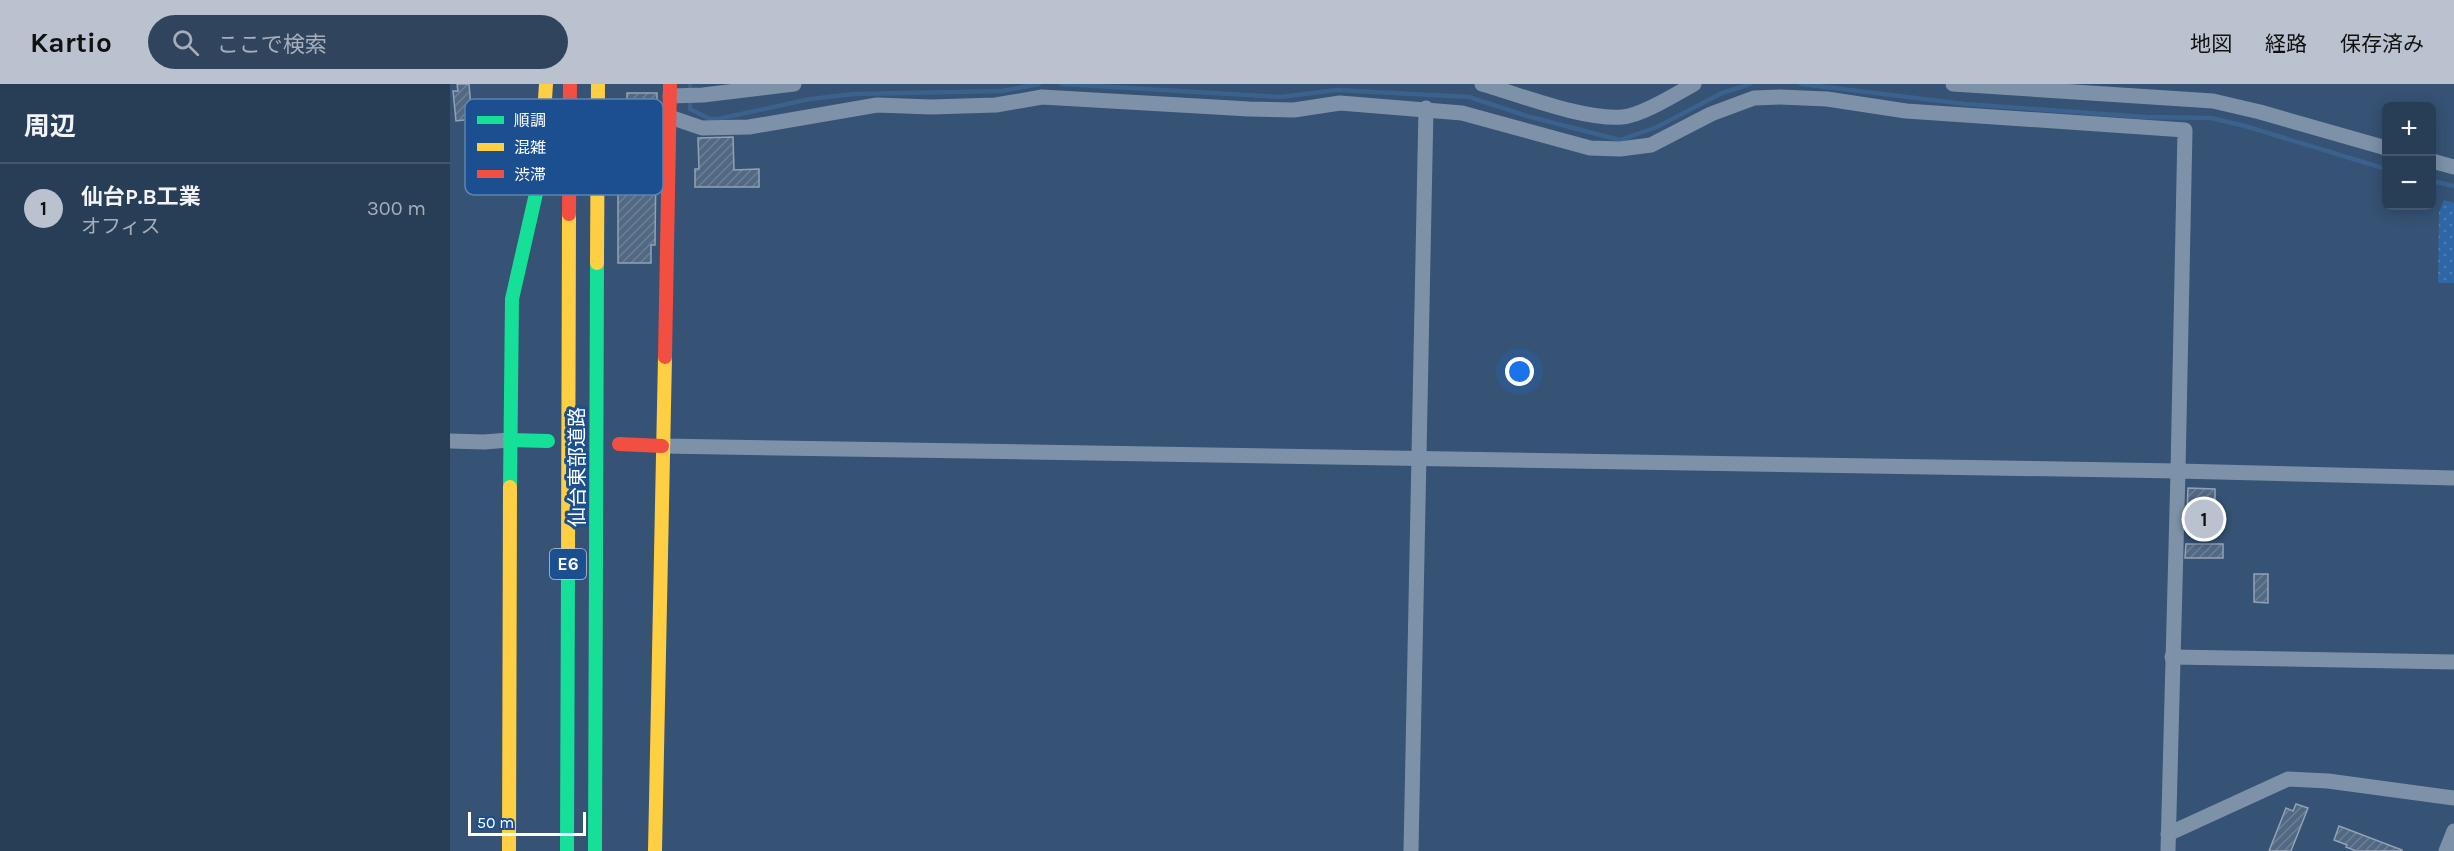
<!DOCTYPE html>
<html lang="ja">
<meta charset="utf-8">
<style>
:root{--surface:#283e57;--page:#30455d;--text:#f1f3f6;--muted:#a5aeba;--line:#44576d;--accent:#b9c2ce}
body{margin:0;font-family:Karla,"Noto Sans JP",sans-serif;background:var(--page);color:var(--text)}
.controls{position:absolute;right:18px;top:18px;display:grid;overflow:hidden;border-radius:9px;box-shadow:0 3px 15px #0003}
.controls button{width:54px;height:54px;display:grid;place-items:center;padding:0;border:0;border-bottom:2px solid var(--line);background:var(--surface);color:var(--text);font:30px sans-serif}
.scale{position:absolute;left:18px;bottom:15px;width:118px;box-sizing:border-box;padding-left:6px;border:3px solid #fff;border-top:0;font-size:16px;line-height:21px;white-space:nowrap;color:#fff;-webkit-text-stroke:4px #1b4f8f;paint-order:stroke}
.you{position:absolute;left:1070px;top:288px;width:21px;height:21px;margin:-15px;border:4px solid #fff;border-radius:50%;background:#1a73e8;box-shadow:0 0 0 9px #1a73e833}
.badge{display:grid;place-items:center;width:39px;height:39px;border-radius:50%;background:var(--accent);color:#111;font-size:20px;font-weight:700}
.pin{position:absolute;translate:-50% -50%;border:3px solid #fff;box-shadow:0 2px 6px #0006}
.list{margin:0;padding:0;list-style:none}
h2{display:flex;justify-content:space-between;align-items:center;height:78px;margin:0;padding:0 24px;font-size:26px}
h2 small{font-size:20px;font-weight:400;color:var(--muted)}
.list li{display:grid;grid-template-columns:39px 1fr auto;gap:18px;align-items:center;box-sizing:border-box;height:90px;padding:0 24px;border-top:2px solid var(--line)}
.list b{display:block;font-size:22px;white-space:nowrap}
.list p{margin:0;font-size:20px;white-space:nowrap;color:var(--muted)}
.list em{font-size:20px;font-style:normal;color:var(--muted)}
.icon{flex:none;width:33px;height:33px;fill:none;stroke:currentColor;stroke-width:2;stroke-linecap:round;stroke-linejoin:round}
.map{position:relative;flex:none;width:2004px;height:767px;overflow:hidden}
header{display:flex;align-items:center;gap:36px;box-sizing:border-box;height:84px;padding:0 30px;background:var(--accent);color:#111}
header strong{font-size:28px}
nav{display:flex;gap:33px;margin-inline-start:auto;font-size:21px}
.search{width:420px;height:54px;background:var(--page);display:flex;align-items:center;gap:15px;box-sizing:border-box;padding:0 21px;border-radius:33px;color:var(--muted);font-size:22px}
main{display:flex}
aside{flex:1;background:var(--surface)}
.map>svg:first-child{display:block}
</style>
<header>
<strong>Kartio</strong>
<div class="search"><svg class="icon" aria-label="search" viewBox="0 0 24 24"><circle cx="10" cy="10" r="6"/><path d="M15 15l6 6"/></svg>ここで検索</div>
<nav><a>地図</a><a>経路</a><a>保存済み</a></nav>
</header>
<main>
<aside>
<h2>周辺<small></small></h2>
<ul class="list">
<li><span class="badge">1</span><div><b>仙台P.B工業</b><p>オフィス</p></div><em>300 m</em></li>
</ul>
</aside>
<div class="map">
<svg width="2004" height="767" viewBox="0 0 2004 767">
<defs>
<pattern id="grass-dots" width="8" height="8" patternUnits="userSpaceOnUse" patternTransform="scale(1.5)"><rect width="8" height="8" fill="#2f66a5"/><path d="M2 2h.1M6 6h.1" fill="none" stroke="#4e7db2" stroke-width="1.8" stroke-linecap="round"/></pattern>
<pattern id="building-hatch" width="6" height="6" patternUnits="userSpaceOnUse" patternTransform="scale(1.5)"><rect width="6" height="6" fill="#526984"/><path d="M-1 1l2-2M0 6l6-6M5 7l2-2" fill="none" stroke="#6c8096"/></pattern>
</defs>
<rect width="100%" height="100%" fill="#365274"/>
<path fill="url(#grass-dots)" d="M1994,116L2004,119V199H1988L1989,128Z"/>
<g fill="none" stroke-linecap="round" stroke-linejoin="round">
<g stroke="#3b618d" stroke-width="4.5">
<path d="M240,0V25L260,35H268L360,15L405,10L552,7L589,0"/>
<path d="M612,0L831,13L887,6L1019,13L1077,32L1170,56L1207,43L1272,9L1300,0"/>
<path d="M1351,0L1515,20L1695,33L1761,34L1795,42L1936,85"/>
<path d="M1982,97L2004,102"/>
</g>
</g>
<g fill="url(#building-hatch)" stroke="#92a2b6" stroke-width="1.5">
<path d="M7,0H19L22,35L6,37L3,7H8Z"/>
<rect x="177" y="9" width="30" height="35"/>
<path d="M283,53L284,86L309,85V103H245V85H249L248,54Z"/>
<path d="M168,78H206L205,161H201V179H168Z"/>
<path d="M1738,404L1765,405V427L1737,426Z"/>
<path d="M1736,460H1773V474H1735Z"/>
<path d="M1804,490H1818V519L1804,518Z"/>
<path d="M1846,720L1858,724L1841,767H1819L1836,724L1843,727Z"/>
<path d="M1889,742L1952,766V767H1906L1896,763L1897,761L1884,756Z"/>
</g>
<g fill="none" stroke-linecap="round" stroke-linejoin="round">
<g stroke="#7d92a8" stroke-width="15">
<path d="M1032,0C1071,11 1133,36 1172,33C1191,32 1226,10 1244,0"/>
<path d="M1503,0L1763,17L1810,28L1936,64"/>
<path d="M220,12L253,11L344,0"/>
<path d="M1982,77L2004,83"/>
<path d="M0,357L34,358L60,356"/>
<path d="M212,362L1728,387L1735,46L1456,27L1377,15L1330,13L1304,14L1261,30L1201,61L1170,65L1140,64L1012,29L890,19L844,26L799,25L592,13L546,21L481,23L427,21L299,43L252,44L220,33"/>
<path d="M1722,573L2004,578"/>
<path d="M1718,750L1838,695L1878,697L2004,714"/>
<path d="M961,767L976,24"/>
<path d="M1718,767L1728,387L2004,394"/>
<path d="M1996,767L2004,747"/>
</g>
<g stroke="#16e098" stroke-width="14">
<path d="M60,356L98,357"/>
<path d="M60,403L62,215L90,92"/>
<path d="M117,767L118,482"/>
<path d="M145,767L147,179"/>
</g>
<g stroke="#ffcf43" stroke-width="14">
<path d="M90,92L96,0"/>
<path d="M147,179L148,0"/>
<path d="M118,482L119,130"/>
<path d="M59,767L60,403"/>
<path d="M205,767L215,273"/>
</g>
<g stroke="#f24e42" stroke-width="14">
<path d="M119,130L120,0"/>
<path d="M215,273L220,0"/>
<path d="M169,360L212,362"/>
</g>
</g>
<g text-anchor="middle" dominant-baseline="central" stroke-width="6" stroke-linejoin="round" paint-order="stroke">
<rect fill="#1b4f8f" stroke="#bbcadd" stroke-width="1.5" x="100" y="465" width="36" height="30" rx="4.5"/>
<g font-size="18" font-weight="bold" fill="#fff">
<text x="118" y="480">E6</text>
</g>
<g font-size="20" fill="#fff" stroke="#1b4f8f">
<text transform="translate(127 383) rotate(-90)">仙台東部道路</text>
</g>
</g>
<rect x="15" y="15" width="198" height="96" rx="9" fill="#1b4f8f" stroke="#5f84b1" stroke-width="1.5"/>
<rect x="27" y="32" width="27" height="8" fill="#16e098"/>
<rect x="27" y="59" width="27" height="8" fill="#ffcf43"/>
<rect x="27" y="86" width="27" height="8" fill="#f24e42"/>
<g font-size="16" fill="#fff">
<text x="64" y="42">順調</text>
<text x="64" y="69">混雑</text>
<text x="64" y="96">渋滞</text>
</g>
</svg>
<div class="controls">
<button>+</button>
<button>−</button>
</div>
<div class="scale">50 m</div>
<div class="you"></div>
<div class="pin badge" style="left:1754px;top:435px">1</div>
</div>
</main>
